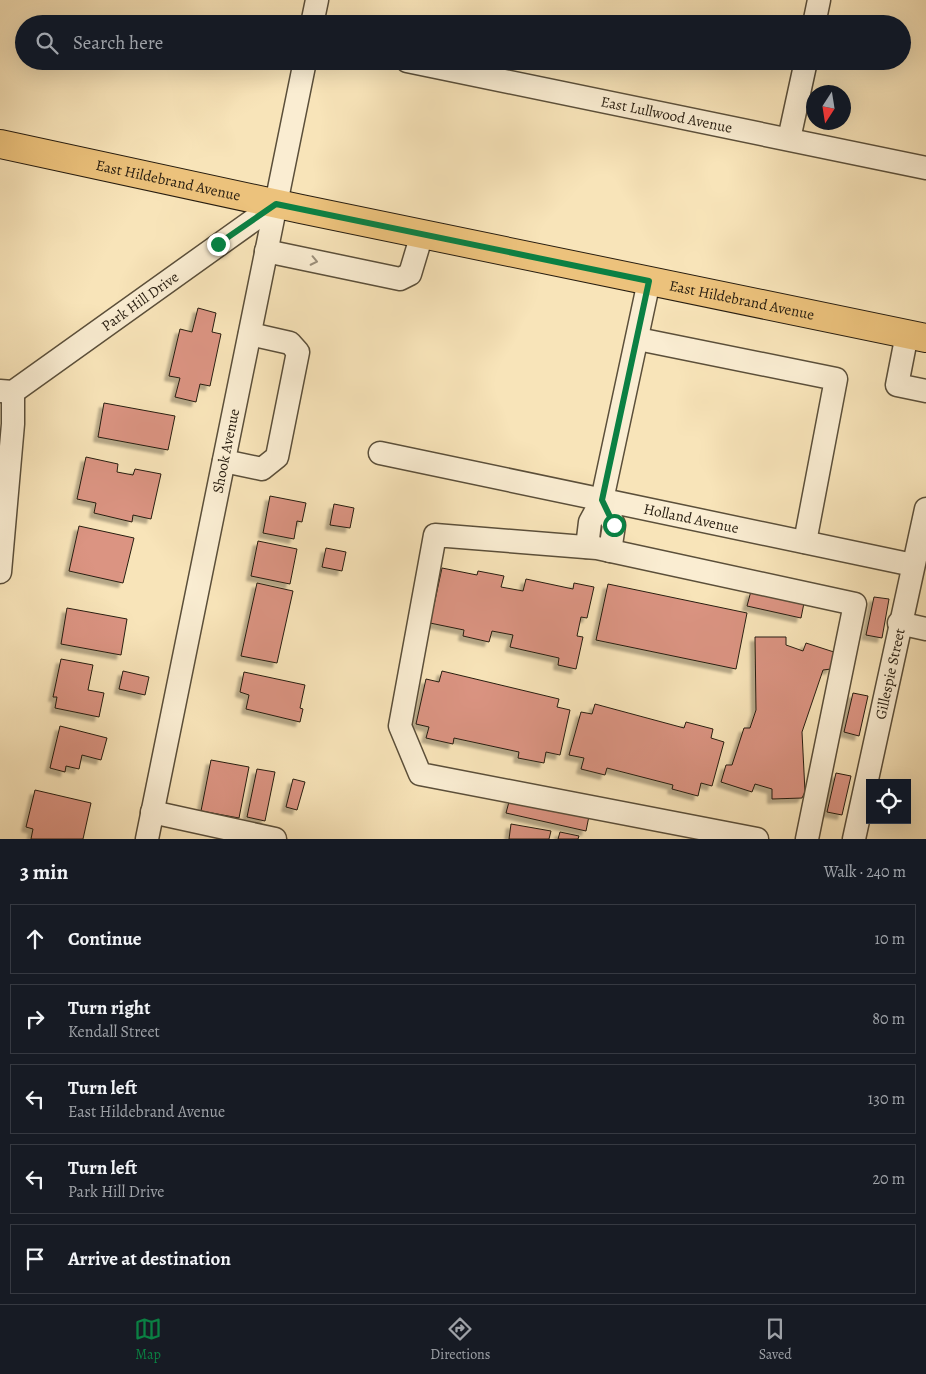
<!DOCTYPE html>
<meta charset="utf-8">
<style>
:root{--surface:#171b24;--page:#242831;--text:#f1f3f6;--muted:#9ea1a6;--line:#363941;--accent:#0b8043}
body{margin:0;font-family:Alegreya,serif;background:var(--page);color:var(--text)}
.controls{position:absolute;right:15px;bottom:15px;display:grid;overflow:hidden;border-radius:0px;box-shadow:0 5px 20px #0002}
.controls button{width:45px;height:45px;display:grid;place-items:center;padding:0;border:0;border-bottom:1px solid var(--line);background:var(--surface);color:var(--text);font:25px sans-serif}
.compass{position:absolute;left:806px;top:85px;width:45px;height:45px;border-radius:50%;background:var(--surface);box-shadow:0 5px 20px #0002;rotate:192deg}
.stop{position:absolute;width:15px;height:15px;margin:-11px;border:4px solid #0b8043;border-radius:50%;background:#fff}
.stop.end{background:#0b8043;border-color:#fff;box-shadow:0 1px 5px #0008}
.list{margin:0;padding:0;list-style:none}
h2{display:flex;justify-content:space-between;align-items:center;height:65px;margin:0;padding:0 20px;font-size:21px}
h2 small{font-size:16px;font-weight:400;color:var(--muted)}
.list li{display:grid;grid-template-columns:32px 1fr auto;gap:15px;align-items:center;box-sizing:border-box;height:70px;margin:0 10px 10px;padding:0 10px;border:1px solid var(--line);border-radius:0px}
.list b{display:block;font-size:19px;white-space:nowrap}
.list p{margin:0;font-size:16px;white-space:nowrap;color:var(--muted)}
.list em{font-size:16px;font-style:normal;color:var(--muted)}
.icon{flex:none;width:28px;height:28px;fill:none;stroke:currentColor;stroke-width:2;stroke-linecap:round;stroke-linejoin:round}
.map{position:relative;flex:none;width:926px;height:839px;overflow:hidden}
.search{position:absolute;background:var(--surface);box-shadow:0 5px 20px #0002;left:15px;right:15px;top:15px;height:55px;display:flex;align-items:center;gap:12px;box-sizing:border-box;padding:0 18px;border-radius:28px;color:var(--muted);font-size:19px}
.sheet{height:465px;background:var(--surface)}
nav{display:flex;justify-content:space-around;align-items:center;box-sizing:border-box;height:70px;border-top:1px solid var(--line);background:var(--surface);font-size:14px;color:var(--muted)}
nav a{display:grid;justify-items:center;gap:2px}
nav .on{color:var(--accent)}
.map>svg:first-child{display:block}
</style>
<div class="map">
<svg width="926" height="839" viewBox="0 0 926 839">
<defs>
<filter id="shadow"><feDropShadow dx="-4.5" dy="4.5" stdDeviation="1" flood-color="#0004"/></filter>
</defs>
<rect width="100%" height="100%" fill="#f8e4b9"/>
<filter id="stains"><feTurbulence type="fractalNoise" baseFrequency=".004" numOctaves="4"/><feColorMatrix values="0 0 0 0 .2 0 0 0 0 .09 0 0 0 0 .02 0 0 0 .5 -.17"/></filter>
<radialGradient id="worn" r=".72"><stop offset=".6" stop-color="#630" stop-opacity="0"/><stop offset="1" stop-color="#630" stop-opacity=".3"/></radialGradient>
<g fill="#db9482" stroke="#271d10" filter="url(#shadow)">
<path d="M198,308L216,313L212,332L221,334L210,386L200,384L196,402L175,397L180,378L169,376L180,329L192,332Z"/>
<path d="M104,403L175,416L168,450L98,437Z"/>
<path d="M86,457L118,464L117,472L133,475L135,469L161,474L151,519L133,515L132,522L94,513L96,503L77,499Z"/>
<path d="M270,496L306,503L302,522L297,521L294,539L263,533Z"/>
<path d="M334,504L354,508L350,528L330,525Z"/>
<path d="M79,526L134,538L123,583L69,571Z"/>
<path d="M258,541L297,549L290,584L251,576Z"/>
<path d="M326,548L346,552L342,571L322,567Z"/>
<path d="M442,568L477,575L478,571L504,576L501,587L523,591L526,579L573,589L574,583L594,587L587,618L581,617L577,636L583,637L576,669L558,665L559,658L510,647L513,635L492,631L489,642L463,636L464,630L430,623Z"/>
<path d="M257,583L293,591L277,663L241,656Z"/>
<path d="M608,584L747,613L736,669L596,640Z"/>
<path d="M751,591L804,603L801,618L747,606Z"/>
<path d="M874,597L889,599L882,638L866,635Z"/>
<path d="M67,608L127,619L121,655L61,644Z"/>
<path d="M755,637H786V645L803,651L806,643L837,653L831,669L823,670L802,732L805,792L802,798L772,799V789L755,784L752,792L721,782L726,765H732L744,728H750L756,710Z"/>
<path d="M61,659L93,665L88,690L104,693L99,717L55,708L57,697H53Z"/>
<path d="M123,671L149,677L145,695L119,689Z"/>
<path d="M442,671L559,699L557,707L570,710L560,755L546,752L544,763L518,758L519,752L454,738L453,744L426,738L429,727L416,724L426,679L439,682Z"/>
<path d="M244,672L305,685L300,708L303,709L300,722L246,709L249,695L240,692Z"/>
<path d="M853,693L868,696L859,736L844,732Z"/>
<path d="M595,704L684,728L686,722L713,729L711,738L724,742L712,786L701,783L698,796L672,789L673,785L607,768L605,775L581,769L584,758L569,755L581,712L592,714Z"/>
<path d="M60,726L107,738L101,760L82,755L79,769L66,766L65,772L50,768Z"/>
<path d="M211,760L249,767L239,818L201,811Z"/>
<path d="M257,769L275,772L265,821L247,817Z"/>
<path d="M836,773L851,776L842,815L827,812Z"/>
<path d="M293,779L305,782L297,810L286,807Z"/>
<path d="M35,790L91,803L83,839H31L33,829L26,827Z"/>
<path d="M510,798L589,816L586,831L506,813Z"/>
<path d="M511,824L551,831L549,839H509Z"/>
<path d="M560,832L579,836L578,839H558Z"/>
</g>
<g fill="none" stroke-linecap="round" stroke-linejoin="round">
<defs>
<g id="minor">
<path d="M312,24L317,0"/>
<path d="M814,24L819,0"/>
<path id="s1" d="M407,61L926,168"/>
<path d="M789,139L806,61"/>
<path d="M266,251L400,279L410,274L422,234"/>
<path d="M907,334L897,385L926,391"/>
<path d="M638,339L836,379L805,542"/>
<path id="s2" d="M0,391L13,392L276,204"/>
<path id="s3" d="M380,453L913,565"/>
<path d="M224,461L262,469L277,457L298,352L290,343L250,334"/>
<path d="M602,500L614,525L610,551"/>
<path d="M587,547L590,522L602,500L649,281"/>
<path d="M0,572L13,424V392"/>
<path d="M899,623L926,629"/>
<path d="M152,812L275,839"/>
<path id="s4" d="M147,839L305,61"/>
<path d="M757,839L420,774L400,726L435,535L597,548L855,604L807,839"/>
<path id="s5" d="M854,839L926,509"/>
</g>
<g id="major">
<path id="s6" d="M0,144L301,209L926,338"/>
</g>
</defs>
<use href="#minor" stroke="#5b4f3a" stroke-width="25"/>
<use href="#major" stroke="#271d10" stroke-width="30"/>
<use href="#minor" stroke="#faedd2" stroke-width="22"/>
<use href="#major" stroke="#ecc27c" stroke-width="28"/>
</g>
<defs><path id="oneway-chevron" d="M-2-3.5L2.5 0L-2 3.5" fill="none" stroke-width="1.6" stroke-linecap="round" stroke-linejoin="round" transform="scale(1.25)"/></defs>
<use stroke="#9b8f7b" href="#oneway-chevron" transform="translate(314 261) rotate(12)"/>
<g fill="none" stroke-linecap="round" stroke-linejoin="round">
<path stroke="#0b8043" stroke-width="6" d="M218,244L276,204L649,281L602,500L614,525"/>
</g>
<g text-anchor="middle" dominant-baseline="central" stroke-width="4" stroke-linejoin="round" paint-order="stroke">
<g font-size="15" fill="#271d10" stroke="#faedd2">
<text stroke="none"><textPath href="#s1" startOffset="265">East Lullwood Avenue</textPath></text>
<text stroke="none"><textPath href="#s6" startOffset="172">East Hildebrand Avenue</textPath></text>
<text stroke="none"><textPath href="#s6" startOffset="758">East Hildebrand Avenue</textPath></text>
<text stroke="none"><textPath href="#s2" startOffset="169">Park Hill Drive</textPath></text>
<text stroke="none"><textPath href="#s4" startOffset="396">Shook Avenue</textPath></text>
<text stroke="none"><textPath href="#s3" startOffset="318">Holland Avenue</textPath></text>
<text stroke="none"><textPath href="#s5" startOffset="169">Gillespie Street</textPath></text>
</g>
</g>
<rect width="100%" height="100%" filter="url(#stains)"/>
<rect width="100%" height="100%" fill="url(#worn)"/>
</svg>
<div class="controls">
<button><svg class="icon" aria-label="locate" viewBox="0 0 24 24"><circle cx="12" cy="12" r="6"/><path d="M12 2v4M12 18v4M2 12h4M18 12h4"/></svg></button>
</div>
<svg class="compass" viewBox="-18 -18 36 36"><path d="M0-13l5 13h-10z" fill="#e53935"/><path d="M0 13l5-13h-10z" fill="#9ea1a6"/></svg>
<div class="stop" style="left:614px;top:525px"></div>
<div class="stop end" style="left:218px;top:244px"></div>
<div class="search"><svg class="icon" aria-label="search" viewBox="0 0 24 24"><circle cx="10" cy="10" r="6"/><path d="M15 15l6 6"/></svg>Search here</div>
</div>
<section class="sheet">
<h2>3 min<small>Walk · 240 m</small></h2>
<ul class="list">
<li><svg class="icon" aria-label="ahead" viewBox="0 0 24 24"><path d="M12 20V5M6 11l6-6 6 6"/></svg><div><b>Continue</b></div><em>10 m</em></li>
<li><svg class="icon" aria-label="right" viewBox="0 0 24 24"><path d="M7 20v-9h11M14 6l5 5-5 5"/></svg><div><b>Turn right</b><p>Kendall Street</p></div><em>80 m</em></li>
<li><svg class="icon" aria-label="left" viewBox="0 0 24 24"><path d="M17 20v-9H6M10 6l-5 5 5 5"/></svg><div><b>Turn left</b><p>East Hildebrand Avenue</p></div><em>130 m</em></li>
<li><svg class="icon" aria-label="left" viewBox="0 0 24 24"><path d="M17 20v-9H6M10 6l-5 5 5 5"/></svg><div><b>Turn left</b><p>Park Hill Drive</p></div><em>20 m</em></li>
<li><svg class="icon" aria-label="arrive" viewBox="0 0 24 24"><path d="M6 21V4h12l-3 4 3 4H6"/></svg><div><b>Arrive at destination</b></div></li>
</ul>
</section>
<nav>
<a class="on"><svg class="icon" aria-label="map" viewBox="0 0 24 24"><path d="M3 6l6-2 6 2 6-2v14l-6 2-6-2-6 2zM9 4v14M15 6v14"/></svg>Map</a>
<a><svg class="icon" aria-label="directions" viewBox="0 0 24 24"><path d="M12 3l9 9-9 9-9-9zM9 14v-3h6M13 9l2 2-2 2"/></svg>Directions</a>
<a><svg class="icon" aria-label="saved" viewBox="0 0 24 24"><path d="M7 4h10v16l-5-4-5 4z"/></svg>Saved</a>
</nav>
